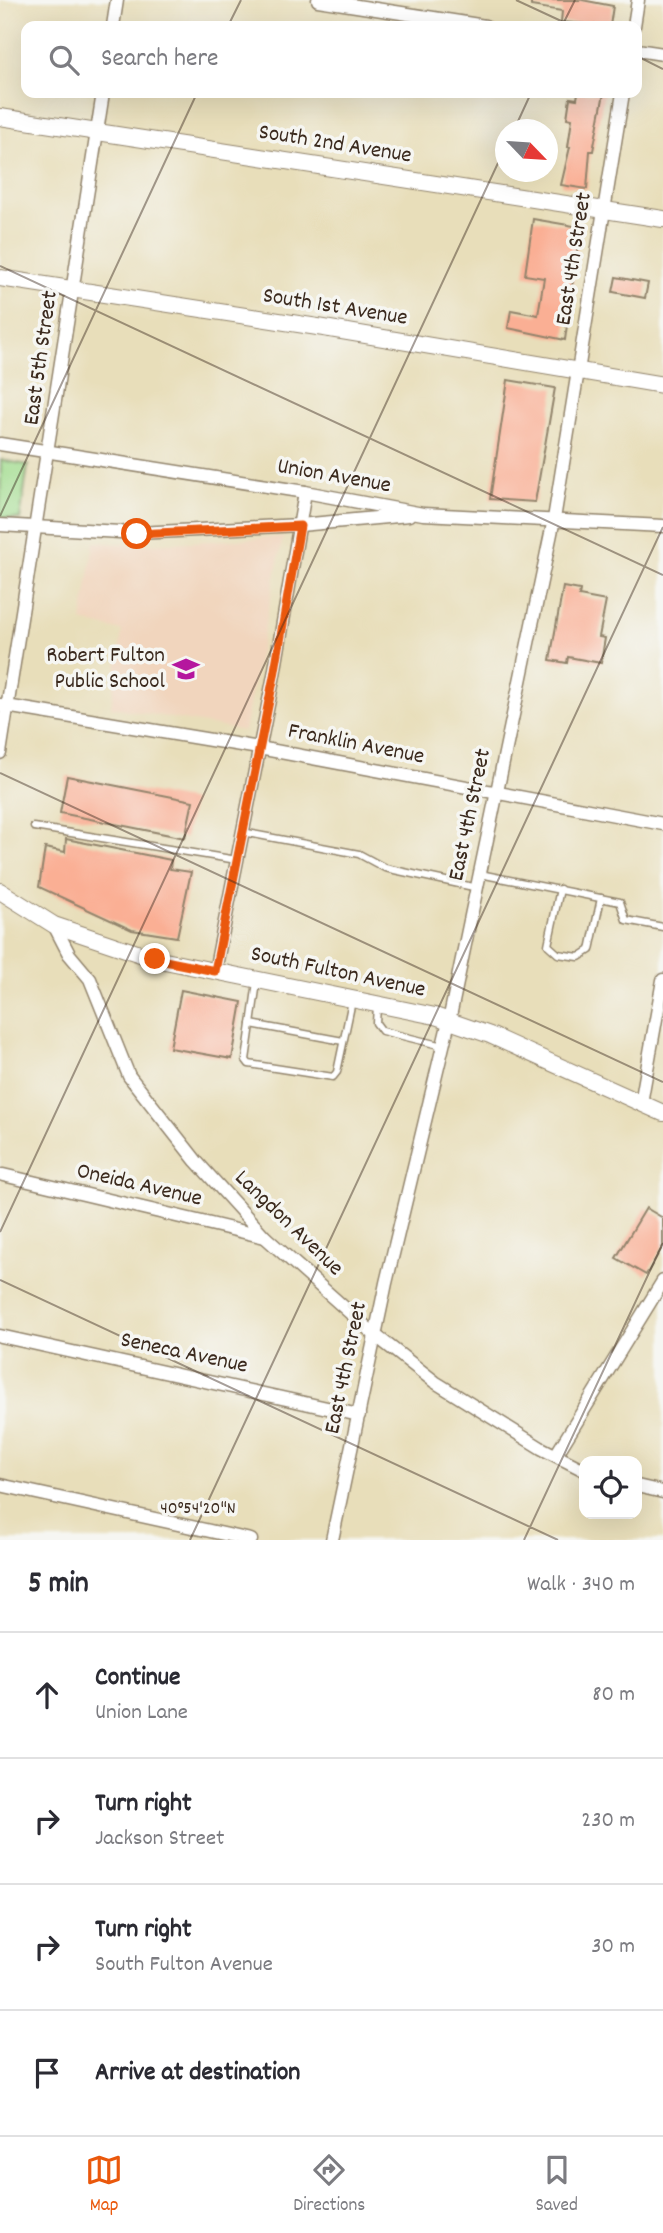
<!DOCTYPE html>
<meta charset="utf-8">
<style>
:root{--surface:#fff;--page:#f7f7f7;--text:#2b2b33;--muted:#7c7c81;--line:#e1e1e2;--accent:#ea580c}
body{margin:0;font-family:Dekko,sans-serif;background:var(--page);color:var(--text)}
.controls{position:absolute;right:21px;bottom:21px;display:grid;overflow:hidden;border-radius:14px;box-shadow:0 7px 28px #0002}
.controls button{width:63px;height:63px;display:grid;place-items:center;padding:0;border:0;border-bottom:2px solid var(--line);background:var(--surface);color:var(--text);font:35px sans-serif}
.compass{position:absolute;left:495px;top:119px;width:63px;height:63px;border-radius:50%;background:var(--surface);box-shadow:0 7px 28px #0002;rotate:115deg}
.stop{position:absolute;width:21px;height:21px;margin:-16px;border:5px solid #ea580c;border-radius:50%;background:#fff}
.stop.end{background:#ea580c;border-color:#fff;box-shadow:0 2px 7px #0008}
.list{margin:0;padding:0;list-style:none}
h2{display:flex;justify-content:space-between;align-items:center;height:91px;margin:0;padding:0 28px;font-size:30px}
h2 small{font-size:23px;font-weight:400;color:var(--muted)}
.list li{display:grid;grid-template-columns:46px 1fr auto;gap:21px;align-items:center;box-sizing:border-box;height:126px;padding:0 28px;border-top:2px solid var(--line)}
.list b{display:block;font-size:26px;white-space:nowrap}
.list p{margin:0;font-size:23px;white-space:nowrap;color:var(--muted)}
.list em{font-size:23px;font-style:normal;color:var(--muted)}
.icon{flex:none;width:38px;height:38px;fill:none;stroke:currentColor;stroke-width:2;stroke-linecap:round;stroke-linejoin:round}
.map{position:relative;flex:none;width:663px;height:1540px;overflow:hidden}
.search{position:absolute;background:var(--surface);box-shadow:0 7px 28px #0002;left:21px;right:21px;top:21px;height:77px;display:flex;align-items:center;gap:18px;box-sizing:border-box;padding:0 24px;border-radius:14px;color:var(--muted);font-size:26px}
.sheet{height:595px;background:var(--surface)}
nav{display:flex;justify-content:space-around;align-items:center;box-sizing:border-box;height:98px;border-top:2px solid var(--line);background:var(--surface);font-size:19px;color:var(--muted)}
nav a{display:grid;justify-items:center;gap:4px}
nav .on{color:var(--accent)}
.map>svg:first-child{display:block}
</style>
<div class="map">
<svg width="663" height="1540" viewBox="0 0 663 1540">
<rect width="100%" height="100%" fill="#f6f6f2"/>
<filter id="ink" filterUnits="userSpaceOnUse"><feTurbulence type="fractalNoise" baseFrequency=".0143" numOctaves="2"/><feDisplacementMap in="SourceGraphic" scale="14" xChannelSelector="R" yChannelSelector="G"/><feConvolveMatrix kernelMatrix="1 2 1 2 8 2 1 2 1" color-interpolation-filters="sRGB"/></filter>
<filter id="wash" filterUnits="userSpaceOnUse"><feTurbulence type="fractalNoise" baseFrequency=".00686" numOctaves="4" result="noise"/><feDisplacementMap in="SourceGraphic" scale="28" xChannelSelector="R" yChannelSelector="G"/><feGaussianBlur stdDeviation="1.57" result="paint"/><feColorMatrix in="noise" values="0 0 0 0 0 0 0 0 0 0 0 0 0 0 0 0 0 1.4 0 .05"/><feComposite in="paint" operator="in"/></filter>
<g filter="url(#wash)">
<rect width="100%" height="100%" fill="#e8deba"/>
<path fill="#f1d5bd" d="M283,537L244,731L111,707L122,631L82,621L94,542L133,545Z"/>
<path fill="#a3dd90" stroke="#6f8457" stroke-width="2" d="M1,460L28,465L20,519L0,518Z"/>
<g id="blocks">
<g fill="#faaf94">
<path d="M531,0H582L613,6L610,26L561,22L562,11L531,6Z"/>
<path d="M578,93H604L593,151H590L587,189L561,185L570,147H568L572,119L567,118L570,98L577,99Z"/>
<path d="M533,219L580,227L565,340L508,328L511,310L538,315L544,278L525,275Z"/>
<path d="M616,277L648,283L645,298L613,292Z"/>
<path d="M508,380L555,388L535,502L490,499Z"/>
<path d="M563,587L580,590L579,596L606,601L599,637L605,638L601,663L568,657L567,663L550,660Z"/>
<path d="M67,776L193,801L185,838L60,813Z"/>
<path d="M66,839L171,860L170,869L191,872L177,937L132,930L39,887L45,848L65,852Z"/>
<path d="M181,990L242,1002L232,1059L170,1048Z"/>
<path d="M646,1208L663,1218V1246L646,1275L616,1258Z"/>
</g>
</g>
</g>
<g filter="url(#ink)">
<use href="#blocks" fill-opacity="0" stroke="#92846c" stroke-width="2"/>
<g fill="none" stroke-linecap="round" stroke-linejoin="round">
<defs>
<g id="lane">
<path d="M34,827L237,860"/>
<path d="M242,832L359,854L385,868L478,888"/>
<path d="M480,874L620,902L626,920L663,927"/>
<path d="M560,889L548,945L558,954L579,957L590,950L601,898"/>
<path d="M257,982L246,1060L249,1064L333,1077L337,1072L352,1001"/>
<path d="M377,1006L376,1023L382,1031L443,1046"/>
<path d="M251,1024L343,1041"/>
</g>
<g id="street">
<path d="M318,0L485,26"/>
<path d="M113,26L117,0"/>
<path d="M634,26L638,0"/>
<path d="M637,50L663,54"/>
<path d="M0,444L305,492L423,514L663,526"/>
<path d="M0,525L137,533L300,525L409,515"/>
<path d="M0,705L259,748L663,824"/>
<path d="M0,753L103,93"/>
<path d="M54,925L69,954L90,979L129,1076L196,1161L265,1237L375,1335L435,1382L541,1448L584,1470"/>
<path d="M215,971L274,675L305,492"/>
<path d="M641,1103L663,980"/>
<path d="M3,1175L265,1237"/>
<path d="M0,1336L359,1415"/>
<path d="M556,1455L663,1281"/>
<path d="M0,1485L251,1540"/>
<path d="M637,1486L663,1492"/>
<path d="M332,1540L386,1283L449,1021L554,519L623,93"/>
</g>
<g id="secondary">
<path d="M0,117L663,219"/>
<path d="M0,278L324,328L663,385"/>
<path d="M0,891L54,925L155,959L435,1016L490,1035L663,1113"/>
</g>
</defs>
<use href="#lane" stroke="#92846c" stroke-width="9"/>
<use href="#street" stroke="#92846c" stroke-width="15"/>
<use href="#secondary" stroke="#92846c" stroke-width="18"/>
<use href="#lane" stroke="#fff" stroke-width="6"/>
<use href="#street" stroke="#fff" stroke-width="12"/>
<use href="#secondary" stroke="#fff" stroke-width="16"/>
</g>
</g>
<g fill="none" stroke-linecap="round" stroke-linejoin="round" filter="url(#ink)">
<path stroke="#ea580c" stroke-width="9" d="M137,534L300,526L274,676L215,971L155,959"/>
</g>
<path fill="none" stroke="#3b2a1e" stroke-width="2" stroke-opacity="0.45" d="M516,0L572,26M228,26L241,0M562,26L575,0M637,56L663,69M514,130L531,93M0,266L663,575M0,516L197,93M0,773L663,1082M0,1232L505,148M0,1280L558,1540M190,1540L663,527M524,1540L663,1243"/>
<defs>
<symbol id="school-bare" viewBox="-9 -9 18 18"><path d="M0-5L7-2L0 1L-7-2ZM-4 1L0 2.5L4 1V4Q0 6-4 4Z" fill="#b5179e" stroke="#f6f6f2" stroke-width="2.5" paint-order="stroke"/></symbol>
</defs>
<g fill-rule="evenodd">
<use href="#school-bare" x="167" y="650" width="38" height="38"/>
</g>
<g text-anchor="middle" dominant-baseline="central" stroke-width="7" stroke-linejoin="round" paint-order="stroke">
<g font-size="23" fill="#3b2a1e" stroke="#f6f6f2">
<text transform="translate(335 145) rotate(9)">South 2nd Avenue</text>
<text transform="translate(575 259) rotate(-81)">East 4th Street</text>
<text transform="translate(335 308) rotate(9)">South 1st Avenue</text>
<text transform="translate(42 358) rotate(-82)">East 5th Street</text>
<text transform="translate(334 477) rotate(10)">Union Avenue</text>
<text transform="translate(356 745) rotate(11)">Franklin Avenue</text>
<text transform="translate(471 815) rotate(-78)">East 4th Street</text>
<text transform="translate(338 973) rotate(12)">South Fulton Avenue</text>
<text transform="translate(139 1186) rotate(13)">Oneida Avenue</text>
<text transform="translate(288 1224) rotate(44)">Langdon Avenue</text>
<text transform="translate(184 1354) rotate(12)">Seneca Avenue</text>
<text transform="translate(347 1368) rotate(-78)">East 4th Street</text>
</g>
<g font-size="23" fill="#3b2a1e" stroke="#f6f6f2" text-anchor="end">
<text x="165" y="656">Robert Fulton<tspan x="165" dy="26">Public School</tspan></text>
</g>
</g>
<g font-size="18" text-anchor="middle" fill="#3b2a1e" stroke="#f6f6f2" stroke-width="7" stroke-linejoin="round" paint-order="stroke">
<text x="198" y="1513">40°54'20"N</text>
</g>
</svg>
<div class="controls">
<button><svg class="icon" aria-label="locate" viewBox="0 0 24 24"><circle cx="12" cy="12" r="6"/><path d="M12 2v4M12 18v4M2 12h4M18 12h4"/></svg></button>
</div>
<svg class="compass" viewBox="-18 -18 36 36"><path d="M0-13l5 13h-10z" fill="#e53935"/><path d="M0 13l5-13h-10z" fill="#7c7c81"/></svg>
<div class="stop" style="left:137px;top:534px"></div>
<div class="stop end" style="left:155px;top:959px"></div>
<div class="search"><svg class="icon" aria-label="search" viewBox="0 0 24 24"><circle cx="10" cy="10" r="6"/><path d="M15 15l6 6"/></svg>Search here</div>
</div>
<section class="sheet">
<h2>5 min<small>Walk · 340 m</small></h2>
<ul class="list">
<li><svg class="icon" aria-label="ahead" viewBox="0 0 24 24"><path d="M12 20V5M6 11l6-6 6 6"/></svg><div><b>Continue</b><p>Union Lane</p></div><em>80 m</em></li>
<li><svg class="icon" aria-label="right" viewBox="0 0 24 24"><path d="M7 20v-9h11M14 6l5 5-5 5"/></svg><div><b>Turn right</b><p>Jackson Street</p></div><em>230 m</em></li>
<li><svg class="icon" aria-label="right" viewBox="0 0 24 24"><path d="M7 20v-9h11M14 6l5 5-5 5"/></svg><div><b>Turn right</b><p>South Fulton Avenue</p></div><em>30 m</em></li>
<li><svg class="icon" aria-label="arrive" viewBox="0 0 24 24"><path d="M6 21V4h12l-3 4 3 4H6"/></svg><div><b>Arrive at destination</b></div></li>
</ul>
</section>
<nav>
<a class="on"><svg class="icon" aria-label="map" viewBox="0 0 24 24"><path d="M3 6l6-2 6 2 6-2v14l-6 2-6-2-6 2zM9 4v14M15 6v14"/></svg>Map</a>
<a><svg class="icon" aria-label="directions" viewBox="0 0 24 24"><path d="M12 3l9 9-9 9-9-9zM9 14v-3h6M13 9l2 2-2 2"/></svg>Directions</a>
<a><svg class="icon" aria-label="saved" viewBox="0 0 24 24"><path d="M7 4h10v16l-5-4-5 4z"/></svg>Saved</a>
</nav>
